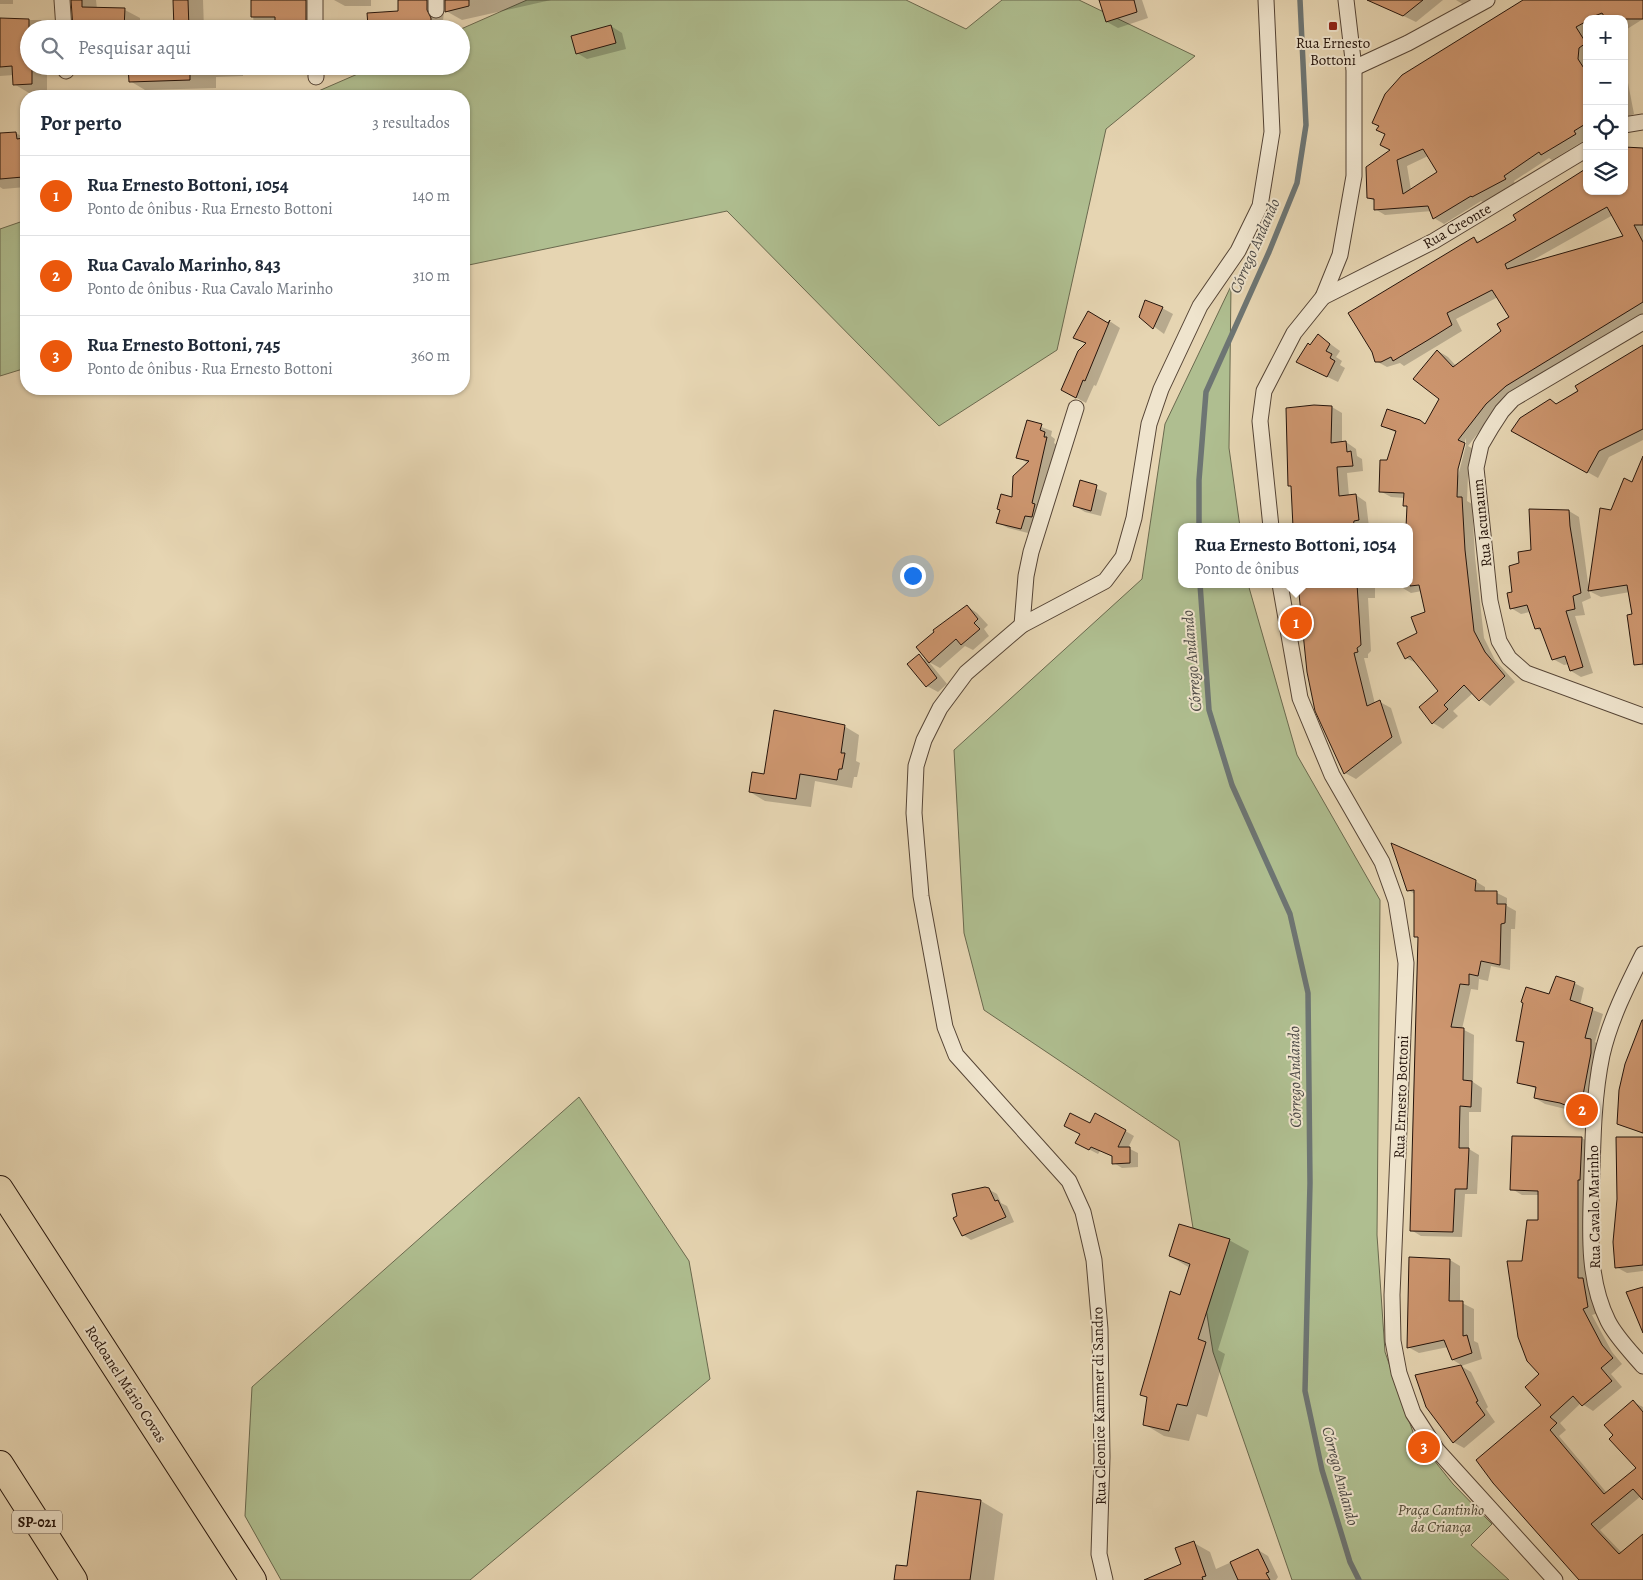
<!DOCTYPE html>
<html lang="pt">
<meta charset="utf-8">
<style>
:root{--surface:#fff;--page:#f2f2f3;--text:#1f2937;--muted:#747a83;--line:#e0e1e3;--accent:#ea580c}
body{margin:0;font-family:Alegreya,serif;background:var(--page);color:var(--text)}
.controls{position:absolute;right:15px;top:15px;display:grid;overflow:hidden;border-radius:10px;box-shadow:0 1px 4px #0004}
.controls button{width:45px;height:45px;display:grid;place-items:center;padding:0;border:0;border-bottom:1px solid var(--line);background:var(--surface);color:var(--text);font:25px sans-serif}
.you{position:absolute;left:912px;top:575px;width:18px;height:18px;margin:-12px;border:4px solid #fff;border-radius:50%;background:#1a73e8;box-shadow:0 0 0 8px #1a73e833}
.badge{display:grid;place-items:center;width:32px;height:32px;border-radius:50%;background:var(--accent);color:#fff;font-size:16px;font-weight:700}
.pin{position:absolute;translate:-50% -50%;border:2px solid #fff;box-shadow:0 1px 5px #0006}
.popup{position:absolute;left:1178px;top:523px;width:235px;height:65px;box-sizing:border-box;display:grid;place-content:center;border-radius:10px;background:var(--surface);filter:drop-shadow(0 1px 4px #0005);font-size:16px;white-space:nowrap;color:var(--muted)}
.popup b{font-size:19px;color:var(--text)}
.popup::after{content:'';position:absolute;left:50%;top:100%;margin-left:-10px;border:10px solid transparent;border-top-color:var(--surface)}
.list{margin:0;padding:0;list-style:none}
h2{display:flex;justify-content:space-between;align-items:center;height:65px;margin:0;padding:0 20px;font-size:21px}
h2 small{font-size:16px;font-weight:400;color:var(--muted)}
.list li{display:grid;grid-template-columns:32px 1fr auto;gap:15px;align-items:center;box-sizing:border-box;height:80px;padding:0 20px;border-top:1px solid var(--line)}
.list b{display:block;font-size:19px;white-space:nowrap}
.list p{margin:0;font-size:16px;white-space:nowrap;color:var(--muted)}
.list em{font-size:16px;font-style:normal;color:var(--muted)}
.icon{flex:none;width:28px;height:28px;fill:none;stroke:currentColor;stroke-width:2;stroke-linecap:round;stroke-linejoin:round}
.map{position:relative;flex:none;width:1643px;height:1580px;overflow:hidden}
.search{position:absolute;background:var(--surface);box-shadow:0 1px 4px #0004;left:20px;top:20px;width:450px;height:55px;display:flex;align-items:center;gap:12px;box-sizing:border-box;padding:0 18px;border-radius:28px;color:var(--muted);font-size:19px}
.panel{position:absolute;background:var(--surface);box-shadow:0 1px 4px #0004;left:20px;top:90px;width:450px;height:305px;border-radius:20px}
.map>svg:first-child{display:block}
</style>
<div class="map">
<svg width="1643" height="1580" viewBox="0 0 1643 1580">
<rect width="100%" height="100%" fill="#e6d5b2"/>
<filter id="stains"><feTurbulence type="fractalNoise" baseFrequency=".004" numOctaves="4"/><feColorMatrix values="0 0 0 0 .2 0 0 0 0 .09 0 0 0 0 .02 0 0 0 .5 -.17"/></filter>
<radialGradient id="worn" r=".72"><stop offset=".6" stop-color="#630" stop-opacity="0"/><stop offset="1" stop-color="#630" stop-opacity=".3"/></radialGradient>
<g fill="#afbe90" stroke="#6a694e">
<path d="M527,0H906L966,29L1002,0H1079L1195,56L1106,129L1057,350L939,426L727,211L464,266V96H307L376,66H461V29Z"/>
<path d="M26,220V368L0,376V229Z"/>
<path d="M1231,286L1229,448L1240,527H1182V584H1248L1297,755L1380,900L1377,1235L1385,1352L1414,1435L1453,1484L1492,1524L1471,1545L1509,1580H1292L1213,1352L1179,1141L984,1010L964,933L954,750L1142,579L1165,424Z"/>
<path d="M579,1097L689,1261L710,1379L470,1580H281L245,1516L252,1387Z"/>
</g>
<g fill="#0003" fill-rule="evenodd">
<rect x="0" y="0" width="13" height="4"/>
<path d="M73,0H96L97,9L125,10L140,18V29H75Z"/>
<path d="M174,0H203L204,29H175Z"/>
<path d="M252,0H317L323,4L320,9V29H254Z"/>
<path d="M334,0H371V6H345Z"/>
<path d="M399,0H551L462,20L446,11L445,1L443,21L447,29H376L369,25L399,13Z"/>
<path d="M1100,0H1142L1148,18L1118,28L1107,22Z"/>
<path d="M1382,0H1443L1416,22L1387,8Z"/>
<path d="M1456,0H1475L1466,6Z"/>
<path d="M1526,0H1643V19L1624,31V19H1587V134L1583,137L1585,140L1552,160L1549,158L1514,181L1515,185L1483,202L1481,201L1444,224L1434,218L1432,211L1385,215L1375,209V201L1369,198L1391,150L1386,134L1402,76ZM1428,156L1438,172L1411,190L1407,166Z"/>
<path d="M12,20H54L69,29H29V66H73L72,69H47V92L29,93L14,84V75L0,76V48Z"/>
<path d="M611,26L622,33L626,49L587,59L577,53Z"/>
<path d="M1624,62L1634,114L1624,119Z"/>
<path d="M129,66H264V70H243V76L216,77V88L145,90L130,81Z"/>
<path d="M16,133L26,139V187L3,189L0,187V134Z"/>
<path d="M1643,159V314L1516,392L1496,410L1468,446L1475,450L1468,476L1467,501L1472,504L1475,557L1484,638L1495,660L1515,682L1490,706L1473,693L1453,711L1458,716L1443,729L1433,723L1440,691L1418,664L1406,658L1427,612L1422,591L1411,593L1401,587V584H1410L1408,507L1405,506V498L1391,497L1380,491L1397,433L1382,426L1426,425L1441,398L1438,351L1448,357L1456,366L1503,331L1511,317L1498,297L1456,319L1462,331L1404,366L1400,363L1387,367L1376,361L1474,239L1481,242L1587,191H1624ZM1613,215L1625,236L1526,264ZM1466,438V445L1458,476L1455,475Z"/>
<path d="M1162,308L1173,314L1164,334L1140,316Z"/>
<path d="M1111,322L1120,328L1096,386L1094,385L1086,403L1073,396L1087,344L1075,338Z"/>
<path d="M1318,335L1340,351L1336,357L1342,361L1340,365L1345,368L1338,382L1309,368L1311,346Z"/>
<path d="M1643,346V440L1609,457L1598,478L1513,430L1550,400L1557,404Z"/>
<path d="M1332,407L1342,413V443L1346,442L1356,449L1357,456L1362,459L1363,471L1347,473L1349,496L1356,495L1366,502L1369,527H1294Z"/>
<path d="M1028,422L1052,431L1051,436L1055,439L1054,443L1057,445L1032,534L1008,528L997,522L1013,498L1028,463L1017,457Z"/>
<path d="M1643,473V669L1630,592L1601,597L1589,591L1591,598L1582,602L1585,615L1575,616L1593,673L1581,677L1571,671L1569,664L1564,665L1553,659L1543,633L1536,628L1530,612L1521,614L1511,608L1521,564L1569,511L1579,517L1589,590L1612,511Z"/>
<path d="M1081,482L1107,493L1101,516L1085,512L1075,506Z"/>
<path d="M1300,584H1375V598H1368L1371,651L1368,654V658H1364L1375,704L1380,702L1391,708L1402,743L1356,779L1345,773Z"/>
<path d="M967,606L977,613L988,625L984,629L989,636L973,650L965,646L940,668L929,662L947,684L938,692L927,686L909,664L919,656L929,662Z"/>
<path d="M844,726L859,735L856,761L860,763L857,777H854L852,788L815,781L811,807L765,801L750,792L766,775Z"/>
<path d="M1475,881L1485,887V893H1497L1507,898V906L1516,911L1515,929H1511L1510,970L1491,966L1488,981L1479,979L1478,990L1471,989L1462,1029L1474,1035L1473,1082L1482,1088L1481,1112H1469V1149L1479,1155L1477,1194H1465L1462,1237L1421,1236L1411,1230L1419,938L1416,936L1415,894L1408,890Z"/>
<path d="M1574,983L1584,988L1580,1005L1603,1014L1595,1042L1601,1046L1590,1115L1545,1104L1535,1098L1537,1089L1519,1082L1525,1044L1517,1040L1550,995Z"/>
<path d="M1643,1022V1134L1619,1123Z"/>
<path d="M1096,1114L1134,1136L1128,1148L1138,1153V1167L1122,1168L1114,1163L1113,1157L1100,1151L1098,1154L1077,1143L1081,1134L1090,1125Z"/>
<path d="M1513,1138H1582L1592,1144L1598,1313L1592,1315L1612,1352L1622,1364L1611,1374L1622,1387L1593,1411L1581,1403L1560,1423L1566,1430L1559,1436L1607,1493L1637,1468L1614,1435L1633,1402L1643,1407V1498L1641,1496L1600,1530L1622,1553L1643,1535V1580H1580L1543,1405L1541,1374L1523,1262L1539,1221V1195H1522L1512,1189Z"/>
<path d="M1643,1138V1271L1627,1273L1616,1267Z"/>
<path d="M988,1189L997,1194L1001,1203L1007,1206L1014,1222L971,1240L963,1235Z"/>
<path d="M1229,1240L1249,1251L1218,1350L1225,1354L1207,1417L1197,1414L1189,1441L1164,1436L1144,1424L1148,1398L1141,1394L1190,1268L1170,1256Z"/>
<path d="M1450,1260L1460,1266V1302L1474,1309V1341L1478,1343L1482,1359L1461,1366L1471,1372L1488,1407L1486,1409L1495,1422L1464,1448L1453,1442L1416,1376L1463,1366L1453,1360L1448,1347L1419,1353L1408,1347Z"/>
<path d="M918,1493L981,1501L1003,1514L994,1580H895L908,1568Z"/>
<path d="M1194,1543L1210,1552L1216,1569L1258,1550L1268,1556L1278,1577L1276,1580H1147L1182,1564Z"/>
</g>
<g fill="none" stroke-linecap="round" stroke-linejoin="round">
<g stroke="#6d7573" stroke-width="5.5">
<path d="M1199,527V480L1206,392L1269,252L1297,183L1306,125L1300,0"/>
<path d="M1200,584L1209,710L1232,785L1290,914L1308,993L1310,1183L1305,1391L1322,1470L1350,1562L1359,1580"/>
</g>
</g>
<g fill="#cd966f" stroke="#25140b" fill-rule="evenodd">
<path d="M71,0H82V7L125,8L124,29H73Z"/>
<path d="M173,0H188L189,29H174Z"/>
<path d="M251,0H306V29H275V17H251Z"/>
<path d="M398,0H427V10L431,18V25L368,26L367,13L398,11Z"/>
<path d="M445,0H469V6L445,12Z"/>
<path d="M1099,0H1134L1137,12L1106,22Z"/>
<path d="M1367,0H1423L1403,16Z"/>
<path d="M1523,0H1643V19H1606L1602,13L1587,19V21L1576,27L1586,43L1579,48L1578,59L1587,73V123L1574,131L1576,134L1541,155L1539,152L1504,176L1506,179L1472,197L1471,196L1433,219L1428,206L1374,210V199L1367,198L1366,167L1390,150L1380,145L1385,134L1376,130L1379,126L1372,123L1385,94L1402,75ZM1423,149L1437,172L1403,194L1397,160Z"/>
<path d="M0,18L29,19V66H32V84L13,85L12,66L0,67Z"/>
<path d="M611,25L616,43L576,54L571,36Z"/>
<path d="M128,66H190V80L129,82Z"/>
<path d="M16,132L17,139L23,138L26,161H22L23,177L0,179V133Z"/>
<path d="M1624,147L1643,148V225H1634L1643,242V302L1506,386L1486,404L1458,440L1465,443L1458,469L1457,497H1462L1465,550L1474,631L1485,652L1505,676L1479,701L1464,685L1444,705L1448,709L1432,724L1419,707L1438,691L1410,656L1405,659L1397,643L1417,633L1411,617L1425,612L1419,585L1410,586V527H1406L1407,506H1403L1404,493L1379,492L1380,460H1387L1396,431L1381,426L1387,409L1420,420L1425,424L1439,399L1413,379L1437,350L1453,367L1501,331L1497,324L1509,317L1492,290L1447,313L1452,325L1428,340L1393,361L1391,357L1381,362H1375L1372,352L1348,313L1474,237L1477,243L1516,220L1513,215L1587,168V191H1624ZM1607,207L1623,236L1507,269L1505,264Z"/>
<path d="M1145,300L1163,307L1153,329L1139,317Z"/>
<path d="M1088,311L1108,323L1110,320L1085,381L1083,380L1076,398L1061,390L1078,351L1086,343L1073,338Z"/>
<path d="M1318,334L1330,344L1326,351L1332,354L1330,358L1335,361L1327,377L1296,362L1308,343L1310,345Z"/>
<path d="M1643,345V429L1599,451L1587,473L1511,431L1520,418L1550,399L1556,404L1578,391L1575,386Z"/>
<path d="M1314,405L1332,406L1331,443L1346,441L1347,452L1351,451L1353,466L1337,467L1339,496L1356,494L1359,520L1354,521L1353,527H1293L1291,486H1288L1286,408Z"/>
<path d="M1027,420L1042,424L1040,430L1045,432L1044,437H1047L1032,503L1035,504L1032,517L1025,516L1021,529L996,523L1000,510L997,509L1001,494L1012,497L1013,476L1029,461L1016,458Z"/>
<path d="M1643,456V664L1634,665L1627,615L1632,614L1627,585L1588,591L1600,508L1611,510L1624,478L1632,482Z"/>
<path d="M1080,480L1097,485L1091,511L1073,506Z"/>
<path d="M1529,509L1569,510L1570,526L1581,593L1573,596L1575,609L1566,611L1583,667L1570,671L1565,656L1552,660L1540,628L1535,629L1527,605L1510,609L1507,593L1512,592L1509,566L1519,563L1518,552L1531,550Z"/>
<path d="M1298,584H1357L1361,645L1357,648L1358,652L1354,653L1367,706L1380,700L1392,737L1344,774L1315,711L1307,672Z"/>
<path d="M967,605L978,619L974,623L980,629L961,645L956,639L929,663L916,647L934,632L933,630Z"/>
<path d="M919,654L937,678L926,687L907,664Z"/>
<path d="M774,710L845,725L841,753H845L842,769H839L837,780L800,774L796,799L749,792L752,772L764,774Z"/>
<path d="M1391,843L1476,880L1475,891H1497V904H1506L1505,923L1501,924L1500,965L1481,961L1478,976L1469,974V985L1460,984L1451,1027L1464,1028L1463,1080L1472,1081L1471,1107L1460,1106L1459,1148H1469L1467,1189H1455L1453,1232L1410,1231L1418,937H1414V890L1407,891Z"/>
<path d="M1556,976L1575,982L1570,1000L1593,1008L1585,1038L1591,1039V1053L1580,1111L1560,1103L1534,1098L1536,1087L1517,1083L1524,1042L1516,1041L1523,1003L1521,1002L1526,987L1549,994Z"/>
<path d="M1642,1020H1643V1133L1617,1124L1619,1090L1625,1064Z"/>
<path d="M1070,1113L1090,1123L1095,1113L1126,1130L1118,1147H1130V1163L1112,1164V1156L1091,1147L1089,1150L1075,1143L1080,1134L1064,1126Z"/>
<path d="M1512,1136L1582,1137L1580,1180H1578V1278H1583L1588,1307L1583,1309L1602,1345L1613,1358L1601,1368L1612,1381L1582,1406L1573,1396L1550,1417L1557,1423L1550,1430L1604,1494L1636,1468L1609,1439L1613,1435L1604,1425L1633,1400L1643,1412V1500L1633,1489L1591,1524L1619,1554L1643,1534V1580H1579L1493,1483L1476,1460L1541,1405L1525,1387L1539,1374L1527,1361L1518,1337L1507,1261H1522L1527,1220H1538V1191L1510,1190Z"/>
<path d="M1616,1137H1643V1265L1615,1268L1613,1242L1617,1199Z"/>
<path d="M985,1187L989,1188L995,1201L998,1200L1006,1217L962,1236L953,1218L957,1216L952,1194Z"/>
<path d="M1179,1224L1230,1239L1198,1339L1206,1342L1187,1406L1177,1404L1169,1431L1143,1425L1147,1397L1140,1395L1170,1291L1180,1295L1190,1264L1169,1256Z"/>
<path d="M1409,1257L1450,1259L1449,1301H1463V1336L1467,1335L1472,1353L1452,1360L1444,1340L1407,1348Z"/>
<path d="M1643,1287V1333L1626,1292Z"/>
<path d="M1461,1365L1478,1401L1476,1402L1485,1415L1453,1443L1426,1407L1415,1375Z"/>
<path d="M917,1491L981,1500L970,1580H894L896,1565L907,1566Z"/>
<path d="M1194,1541L1206,1576L1202,1577L1203,1580H1144L1181,1564L1175,1548Z"/>
<path d="M1258,1549L1269,1572L1266,1573L1270,1580H1238L1230,1562Z"/>
</g>
<g fill="none" stroke-linecap="round" stroke-linejoin="round">
<defs>
<g id="street">
<path d="M62,0L64,29"/>
<path d="M315,0V29"/>
<path d="M436,10V0"/>
<path d="M65,66L66,71"/>
<path d="M316,66V77"/>
<path d="M1354,68L1408,43L1487,0"/>
<path d="M1624,125L1643,122"/>
<path d="M1323,297L1434,241L1587,149"/>
<path d="M1643,322L1513,399L1502,411L1491,428L1481,445L1476,468L1490,601L1499,641L1509,658L1526,673L1643,716"/>
<path d="M1271,527L1260,421L1264,391L1294,333L1323,297L1340,255L1354,176V68L1346,0"/>
<path d="M1280,584L1300,698L1332,775L1382,862L1396,901L1406,963L1392,1295L1393,1341L1399,1373L1413,1413L1437,1450L1555,1580"/>
<path d="M1022,625L1026,576L1031,552L1076,408"/>
<path d="M1643,954C1627,986 1610,1020 1602,1055C1594,1094 1593,1133 1592,1172C1591,1221 1585,1275 1608,1321C1616,1337 1631,1352 1643,1366"/>
<path d="M1105,1580L1099,1554L1102,1457L1100,1329L1094,1260L1083,1212L1069,1181L956,1055L945,1027L921,896L914,813L916,766L924,740L940,708L966,673L1022,625L1105,581L1123,557L1134,518L1149,424L1161,389L1200,306L1238,251L1260,206L1272,132L1266,0"/>
</g>
<g id="highway">
<path d="M0,1189L253,1580"/>
<path d="M0,1464L74,1580"/>
</g>
</defs>
<use href="#street" stroke="#554435" stroke-width="17"/>
<use href="#highway" stroke="#25140b" stroke-width="28"/>
<use href="#street" stroke="#efe4cd" stroke-width="15"/>
<use href="#highway" stroke="#e6d5b2" stroke-width="26"/>
</g>
<rect fill="#8f2418" stroke="#efe4cd" stroke-width="2" x="1328" y="21" width="10" height="10" rx="2.5"/>
<g text-anchor="middle" dominant-baseline="central" stroke-width="4" stroke-linejoin="round" paint-order="stroke">
<rect fill="#efe4cd" stroke="#625245" stroke-width="1" x="12" y="1510.5" width="50" height="23" rx="4"/>
<g font-size="14" font-weight="bold" fill="#25140b">
<text x="37" y="1522">SP-021</text>
</g>
<g font-size="15" fill="#25140b" stroke="#efe4cd">
<text x="1333" y="43">Rua Ernesto<tspan x="1333" dy="17">Bottoni</tspan></text>
</g>
<g font-size="15" fill="#25140b" stroke="#efe4cd">
<text transform="translate(1457 226) rotate(-30)">Rua Creonte</text>
<text transform="translate(1482 523) rotate(-96)">Rua Jacunaum</text>
<text transform="translate(1401 1097) rotate(-88)">Rua Ernesto Bottoni</text>
<text transform="translate(1594 1207) rotate(-91)">Rua Cavalo Marinho</text>
<text transform="translate(126 1384) rotate(57)">Rodoanel Mário Covas</text>
<text transform="translate(1099 1406) rotate(-91)">Rua Cleonice Kammer di Sandro</text>
</g>
<g font-size="15" font-style="italic" fill="#4e4733" stroke="#efe4cd">
<text x="1441" y="1510">Praça Cantinho<tspan x="1441" dy="17">da Criança</tspan></text>
</g>
<g font-size="16" font-style="italic" fill="#4f4c48" stroke="#efe4cd">
<text transform="translate(1255 246) rotate(-66)">Córrego Andando</text>
<text transform="translate(1192 661) rotate(-95)">Córrego Andando</text>
<text transform="translate(1295 1077) rotate(-91)">Córrego Andando</text>
<text transform="translate(1340 1476) rotate(75)">Córrego Andando</text>
</g>
</g>
<rect width="100%" height="100%" filter="url(#stains)"/>
<rect width="100%" height="100%" fill="url(#worn)"/>
</svg>
<div class="controls">
<button>+</button>
<button>−</button>
<button><svg class="icon" aria-label="locate" viewBox="0 0 24 24"><circle cx="12" cy="12" r="6"/><path d="M12 2v4M12 18v4M2 12h4M18 12h4"/></svg></button>
<button><svg class="icon" aria-label="layers" viewBox="0 0 24 24"><path d="M12 4l9 5-9 5-9-5zM3 14l9 5 9-5"/></svg></button>
</div>
<div class="you"></div>
<div class="pin badge" style="left:1296px;top:623px">1</div>
<div class="popup"><b>Rua Ernesto Bottoni, 1054</b>Ponto de ônibus</div>
<div class="pin badge" style="left:1582px;top:1110px">2</div>
<div class="pin badge" style="left:1424px;top:1447px">3</div>
<div class="search"><svg class="icon" aria-label="search" viewBox="0 0 24 24"><circle cx="10" cy="10" r="6"/><path d="M15 15l6 6"/></svg>Pesquisar aqui</div>
<section class="panel">
<h2>Por perto<small>3 resultados</small></h2>
<ul class="list">
<li><span class="badge">1</span><div><b>Rua Ernesto Bottoni, 1054</b><p>Ponto de ônibus · Rua Ernesto Bottoni</p></div><em>140 m</em></li>
<li><span class="badge">2</span><div><b>Rua Cavalo Marinho, 843</b><p>Ponto de ônibus · Rua Cavalo Marinho</p></div><em>310 m</em></li>
<li><span class="badge">3</span><div><b>Rua Ernesto Bottoni, 745</b><p>Ponto de ônibus · Rua Ernesto Bottoni</p></div><em>360 m</em></li>
</ul>
</section>
</div>
